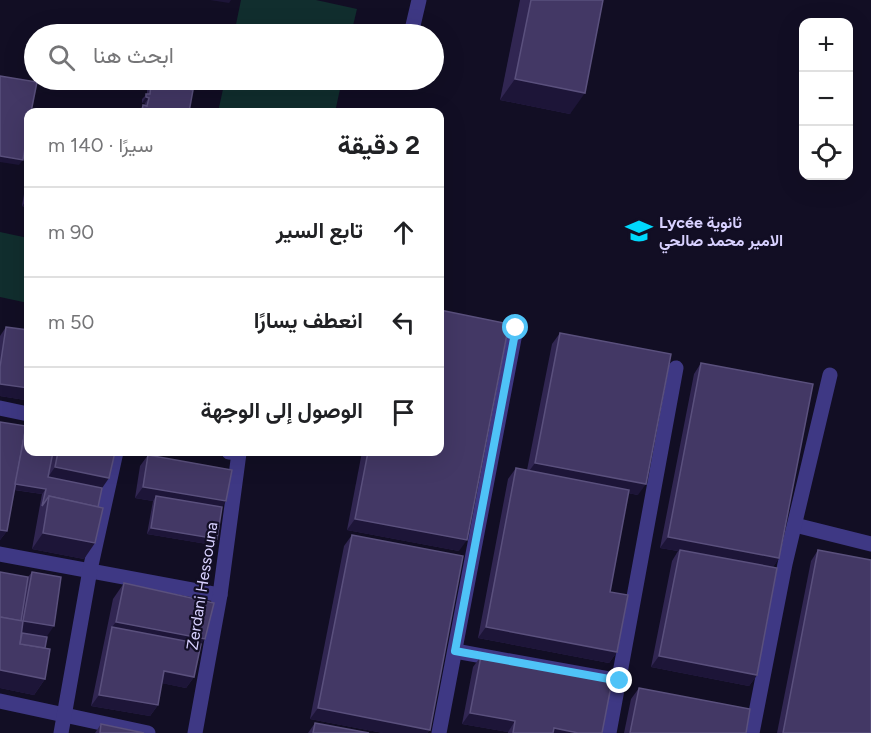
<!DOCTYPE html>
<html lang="ar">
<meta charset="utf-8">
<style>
:root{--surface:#fff;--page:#f6f6f6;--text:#202124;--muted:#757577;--line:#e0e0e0}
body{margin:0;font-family:Figtree,Vazirmatn,sans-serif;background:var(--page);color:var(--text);direction:rtl}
.controls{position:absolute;right:18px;top:18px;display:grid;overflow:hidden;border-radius:12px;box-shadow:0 6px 24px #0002}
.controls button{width:54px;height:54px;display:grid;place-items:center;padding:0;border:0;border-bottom:2px solid var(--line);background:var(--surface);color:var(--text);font:30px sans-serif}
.stop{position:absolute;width:18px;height:18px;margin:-14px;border:4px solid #4fc3f7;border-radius:50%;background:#fff}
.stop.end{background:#4fc3f7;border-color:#fff;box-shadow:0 2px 6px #0008}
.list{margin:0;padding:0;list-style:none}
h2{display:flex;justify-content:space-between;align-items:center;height:78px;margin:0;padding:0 24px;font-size:26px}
h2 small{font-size:20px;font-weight:400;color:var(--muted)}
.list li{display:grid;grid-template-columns:39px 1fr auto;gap:18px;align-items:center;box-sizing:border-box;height:90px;padding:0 24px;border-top:2px solid var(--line)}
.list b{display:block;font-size:22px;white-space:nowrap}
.list em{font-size:20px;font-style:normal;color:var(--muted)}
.icon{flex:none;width:33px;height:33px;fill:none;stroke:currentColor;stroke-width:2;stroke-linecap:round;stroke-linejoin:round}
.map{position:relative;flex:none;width:871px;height:733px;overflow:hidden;direction:ltr}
.search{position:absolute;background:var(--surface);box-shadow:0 6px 24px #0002;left:24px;top:24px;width:420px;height:66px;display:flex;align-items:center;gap:15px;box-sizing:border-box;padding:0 21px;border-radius:33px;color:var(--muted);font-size:22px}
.panel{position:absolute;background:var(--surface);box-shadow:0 6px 24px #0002;left:24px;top:108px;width:420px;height:348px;border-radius:12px;direction:rtl}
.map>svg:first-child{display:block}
</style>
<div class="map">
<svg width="871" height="733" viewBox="0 0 871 733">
<rect width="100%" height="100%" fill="#120e24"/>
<g fill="#112e2e">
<path d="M241,0H316L357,9L351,34H234Z"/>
<path d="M225,80H342L335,112H218Z"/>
<path d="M0,232L28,238V303L0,297Z"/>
</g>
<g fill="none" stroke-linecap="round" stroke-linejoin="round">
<g stroke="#3e3884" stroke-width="15">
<path d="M411,34L419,0"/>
<path d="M0,408L28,414"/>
<path d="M795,525L871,544"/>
<path d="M0,554L220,595"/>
<path d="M455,651L620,681"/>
<path d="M0,701L148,733"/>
<path d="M61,733L90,570L116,452"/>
<path d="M195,733L220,595L239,453L229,452"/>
<path d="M439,733L516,328"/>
<path d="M609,733L676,368"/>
<path d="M752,733L785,564L830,375"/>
</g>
</g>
<g fill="#312652">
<path d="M520,0H603L570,114L500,100Z"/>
<path d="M143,80H146L189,112H139L143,105L144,106L145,103H142V99L147,94V90L139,87Z"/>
<path d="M28,170V208L22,206Z"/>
<path d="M6,327L28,330V395L25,400L0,396V336Z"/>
<path d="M560,333L638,495L628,493L610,592L617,652L609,663L478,638L508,479L516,468L527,470L552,344Z"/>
<path d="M701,363L779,558L773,567L757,675L749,686L651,667L672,561L678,551L660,548L694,374Z"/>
<path d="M0,422L25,432L28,452H115L102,488L84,559L32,549L42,494L14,490L7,531L0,540Z"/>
<path d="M362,452H440L459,551L347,530Z"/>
<path d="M148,455L222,507L217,539L213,545L147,534L153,501L135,498L140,466Z"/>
<path d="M352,535L430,730L427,733H383L310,719L344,546Z"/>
<path d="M818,550L871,733H777L811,561Z"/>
<path d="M32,572L47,637L45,648V679L34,695L0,688L28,577Z"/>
<path d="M124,583L201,644L194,677L186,688L162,683L158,705L150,716L91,706L113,599Z"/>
<path d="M481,656L602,733H508V732L462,724L473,667Z"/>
<path d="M639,688L746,733H624L631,699Z"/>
<path d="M315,723L369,733H308Z"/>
<path d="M101,724L144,733H95Z"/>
</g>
<g fill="#1d1538">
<path d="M210,0H231L229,3Z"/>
<path d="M515,79L585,93L570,114L500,100Z"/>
<path d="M143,81L151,84L147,90L139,87Z"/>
<path d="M146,97L149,98L145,103H142Z"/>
<path d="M0,156L23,160L19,165L0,162Z"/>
<path d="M26,201H28V208L22,206Z"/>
<path d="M0,384L28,388V395L25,400L0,396Z"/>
<path d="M535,463L646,484L638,495L527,474Z"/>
<path d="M55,467L109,478L98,494L44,483Z"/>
<path d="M13,484L46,489L42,494L9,489Z"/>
<path d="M143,487L226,501L219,512L156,496L153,501L135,498Z"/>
<path d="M355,519L467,540L459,551L347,530Z"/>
<path d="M151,528L217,539L213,545L147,534Z"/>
<path d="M0,530L7,531L0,540Z"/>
<path d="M43,533L95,543L84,559L32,549Z"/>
<path d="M668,537L779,558L772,569L680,550L678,551L660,548Z"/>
<path d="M23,621L54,626L43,642L0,635Z"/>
<path d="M116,622L205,639L193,655L112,627Z"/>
<path d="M486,627L617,652L609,663L478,638Z"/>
<path d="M659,656L757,675L749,686L651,667Z"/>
<path d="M0,670L45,679L34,695L0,688Z"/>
<path d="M164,671L194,677L186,688L156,682Z"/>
<path d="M99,695L158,705L150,716L91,706Z"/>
<path d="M318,708L430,730L427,733H383L310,719Z"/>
<path d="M470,713L515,721L508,732L462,724Z"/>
<path d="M554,728L578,733H551Z"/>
</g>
<g fill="#433865" stroke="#5a507d" stroke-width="1.5">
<path d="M531,0H603L585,93L515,79Z"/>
<path d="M0,76L37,82L31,112H28V128L23,160L0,156Z"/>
<path d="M143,80L193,90L189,112H142L143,105L147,106L149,98L146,97V94H150L151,84L143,81Z"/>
<path d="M28,187V201H26Z"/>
<path d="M440,310L509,324L467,540L355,519L368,452H440Z"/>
<path d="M6,327L28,330V388L0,384V367Z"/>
<path d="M560,333L671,354L646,484L535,463Z"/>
<path d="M701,363L813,384L779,558L668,537Z"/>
<path d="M0,422L26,426L7,531L0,530Z"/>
<path d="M25,432L28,433V452H53L48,477L102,488L98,507L49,496L42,506L46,489L15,484Z"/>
<path d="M58,452H115L109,478L55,467Z"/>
<path d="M148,455L232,470L226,501L143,487Z"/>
<path d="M516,468L629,490L610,592L628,595L617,652L486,627Z"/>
<path d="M49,496L103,508L95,543L43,533Z"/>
<path d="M156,496L222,507L217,539L151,528Z"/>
<path d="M352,535L463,556L430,730L318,708Z"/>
<path d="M680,550L777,568L757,675L659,656Z"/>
<path d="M818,550L871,560V733H783Z"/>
<path d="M0,572L28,577L21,621L0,617Z"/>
<path d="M32,572L61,577L54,626L23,621Z"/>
<path d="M124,583L214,603L205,639L116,622Z"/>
<path d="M0,617L23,621L20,644L50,649L45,679L0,670Z"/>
<path d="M112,627L201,644L194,677L164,671L158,705L99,695Z"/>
<path d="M22,633L47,637L45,648L20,644Z"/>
<path d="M481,656L612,681L602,733H578L554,728L553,733H513L515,721L470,713Z"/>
<path d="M639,688L750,709L746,733H630Z"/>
<path d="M315,723L369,733H313Z"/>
<path d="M101,724L144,733H100Z"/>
</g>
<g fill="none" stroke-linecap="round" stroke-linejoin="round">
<path stroke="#4fc3f7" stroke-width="8" d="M516,328L455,651L620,681"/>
</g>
<defs>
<symbol id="school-bare" viewBox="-9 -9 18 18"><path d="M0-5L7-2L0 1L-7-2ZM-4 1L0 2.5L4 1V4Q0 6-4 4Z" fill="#00d8fc" stroke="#120e24" stroke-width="2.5" paint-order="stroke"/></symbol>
</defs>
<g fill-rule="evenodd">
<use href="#school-bare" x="620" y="212" width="38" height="38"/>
</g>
<g text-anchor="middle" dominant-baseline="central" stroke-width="4.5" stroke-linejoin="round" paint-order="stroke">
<g font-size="16" font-weight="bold" fill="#d8d1ff" stroke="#120e24" text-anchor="start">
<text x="659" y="222">Lycée ثانوية<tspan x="659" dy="18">الامير محمد صالحي</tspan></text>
</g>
<g font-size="16" fill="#d8d1ff" stroke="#120e24">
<text transform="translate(202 586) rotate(-81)">Zerdani Hessouna</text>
</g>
</g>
</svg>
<div class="controls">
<button>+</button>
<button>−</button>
<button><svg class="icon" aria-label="locate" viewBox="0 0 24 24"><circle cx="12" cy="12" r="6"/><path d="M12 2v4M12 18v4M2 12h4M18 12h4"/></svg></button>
</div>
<div class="stop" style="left:516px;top:328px"></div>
<div class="stop end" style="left:620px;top:681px"></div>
<div class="search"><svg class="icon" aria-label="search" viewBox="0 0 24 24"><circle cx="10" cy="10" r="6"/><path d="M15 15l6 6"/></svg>ابحث هنا</div>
<section class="panel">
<h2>2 دقيقة<small>سيرًا · 140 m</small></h2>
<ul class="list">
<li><svg class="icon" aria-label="ahead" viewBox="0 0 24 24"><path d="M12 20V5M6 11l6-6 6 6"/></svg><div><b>تابع السير</b></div><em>90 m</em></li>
<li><svg class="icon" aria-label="left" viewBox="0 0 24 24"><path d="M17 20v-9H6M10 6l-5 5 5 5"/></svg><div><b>انعطف يسارًا</b></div><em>50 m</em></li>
<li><svg class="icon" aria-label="arrive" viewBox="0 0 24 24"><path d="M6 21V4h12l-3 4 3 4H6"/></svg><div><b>الوصول إلى الوجهة</b></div></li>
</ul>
</section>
</div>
